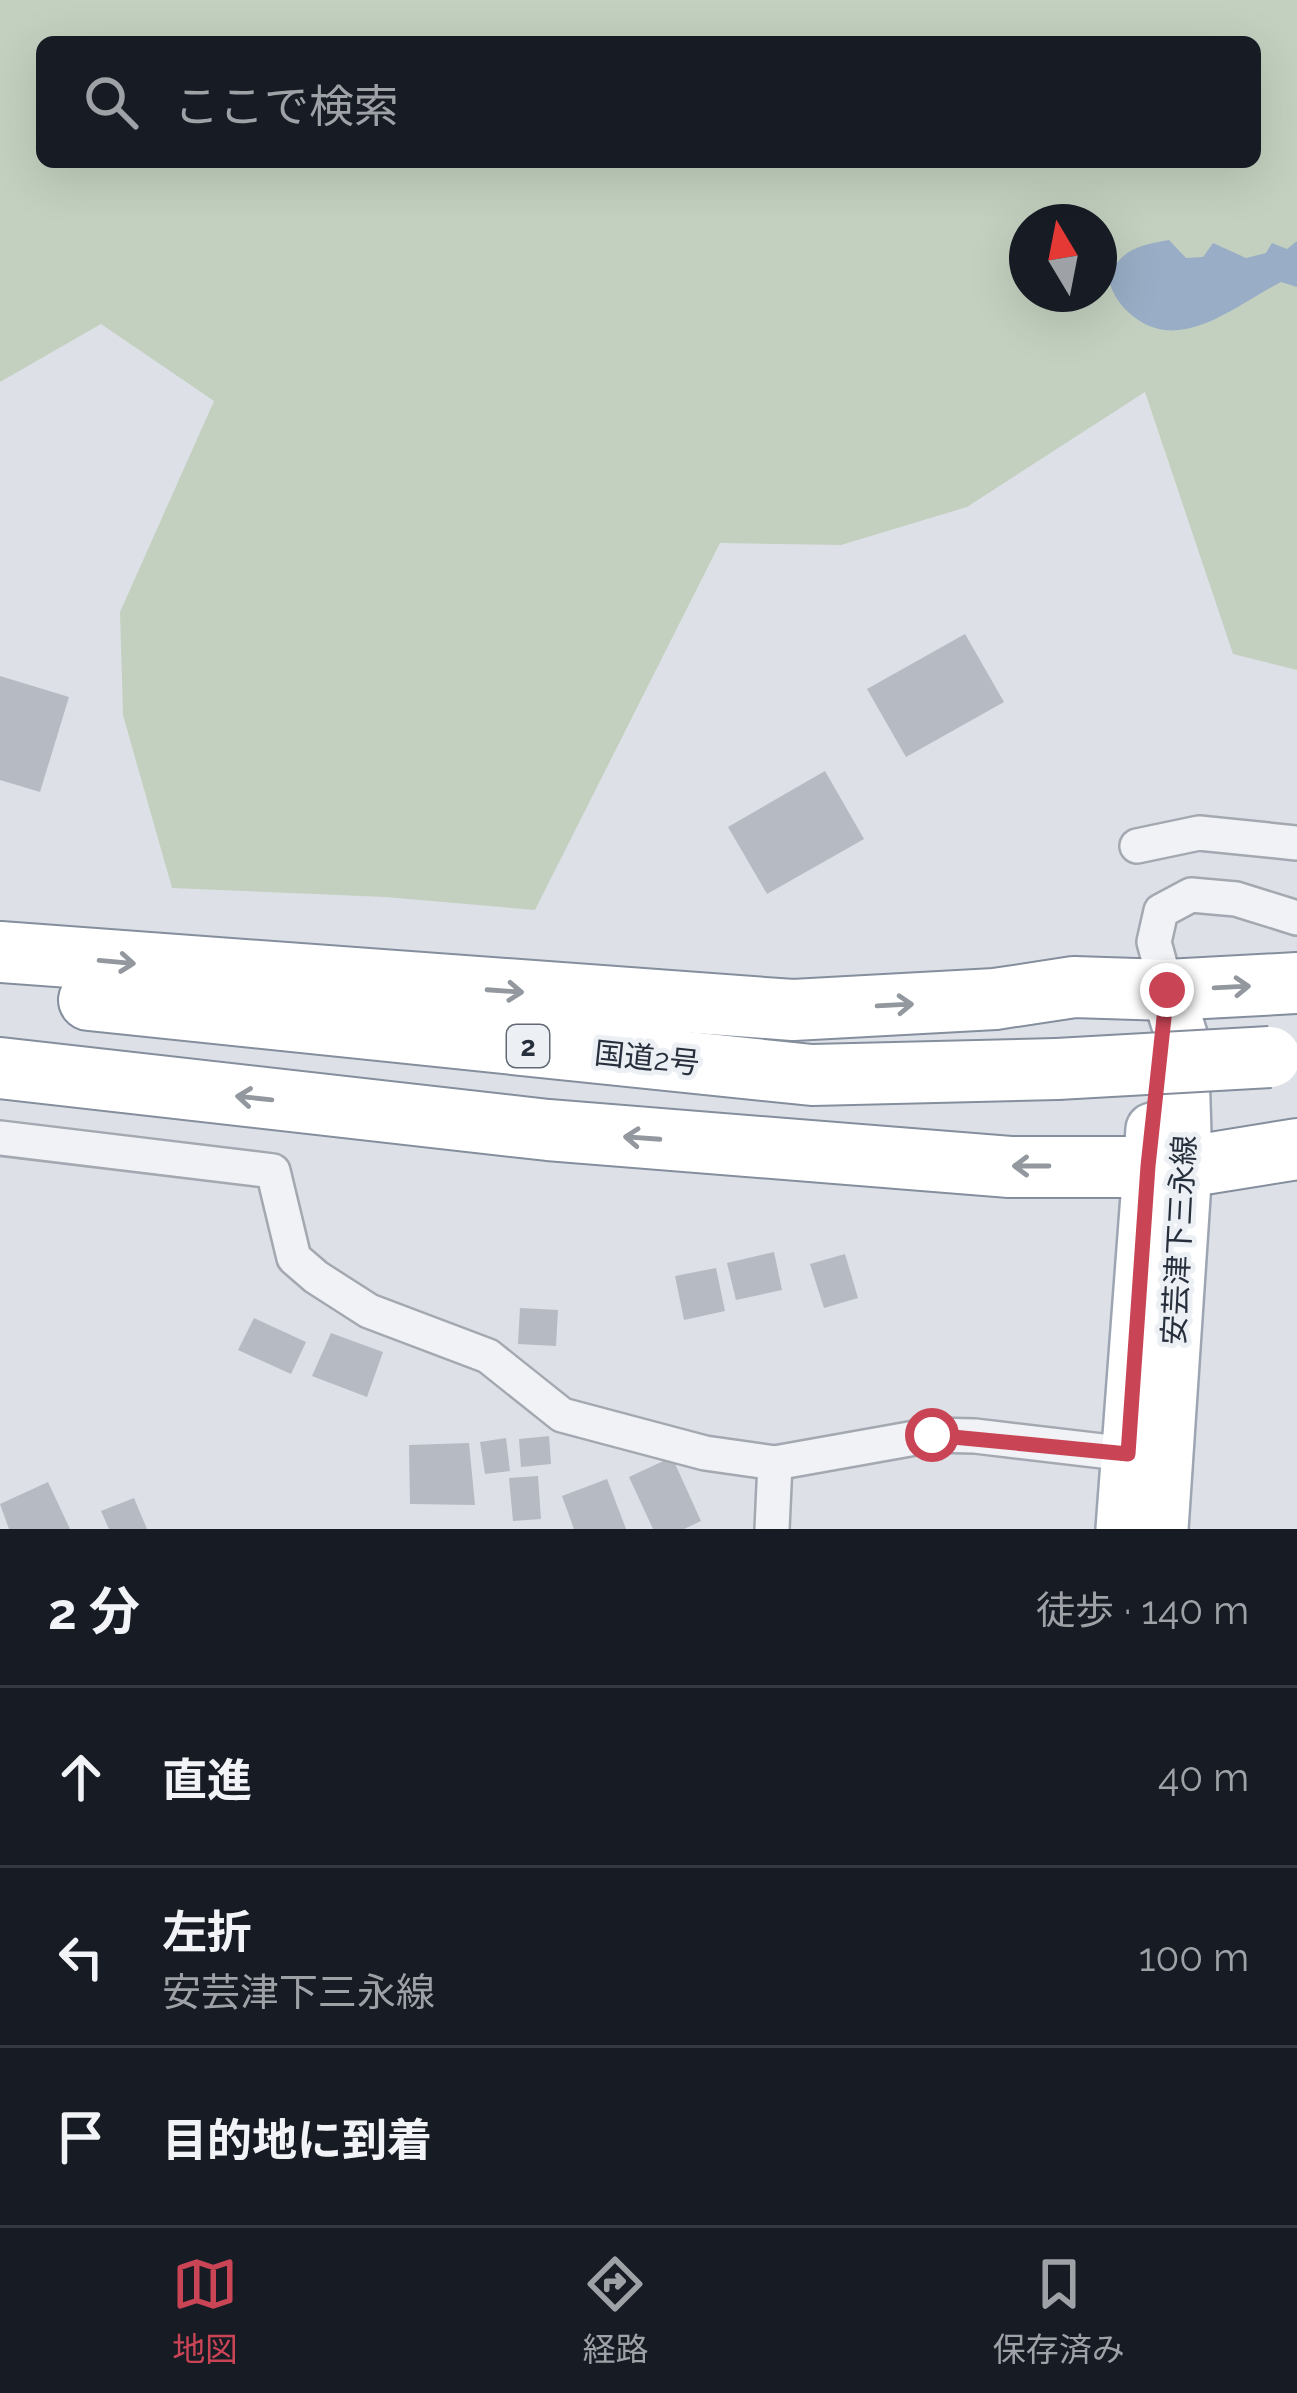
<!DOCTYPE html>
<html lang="ja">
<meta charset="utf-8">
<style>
:root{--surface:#171b24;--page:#20242c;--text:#f1f3f6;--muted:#9ea1a6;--line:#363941;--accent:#c94556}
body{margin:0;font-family:Raleway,"Noto Sans JP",sans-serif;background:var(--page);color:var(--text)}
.compass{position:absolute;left:1009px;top:204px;width:108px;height:108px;border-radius:50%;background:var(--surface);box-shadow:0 12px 48px #0002;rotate:350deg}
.stop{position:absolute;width:36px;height:36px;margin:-27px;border:9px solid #c94556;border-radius:50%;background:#fff}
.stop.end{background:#c94556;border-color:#fff;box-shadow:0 3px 12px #0008}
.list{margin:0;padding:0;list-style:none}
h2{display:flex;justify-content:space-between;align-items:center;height:156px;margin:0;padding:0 48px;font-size:51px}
h2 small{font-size:39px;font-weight:400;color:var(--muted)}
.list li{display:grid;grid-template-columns:78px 1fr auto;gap:36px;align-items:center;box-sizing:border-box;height:180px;padding:0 48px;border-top:3px solid var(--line)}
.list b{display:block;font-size:45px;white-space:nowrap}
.list p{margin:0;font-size:39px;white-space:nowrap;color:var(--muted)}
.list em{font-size:39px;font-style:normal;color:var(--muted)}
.icon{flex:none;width:66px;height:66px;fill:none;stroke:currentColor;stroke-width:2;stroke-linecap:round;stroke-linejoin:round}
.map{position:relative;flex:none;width:1297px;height:1529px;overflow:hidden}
.search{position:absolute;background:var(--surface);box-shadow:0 12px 48px #0002;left:36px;right:36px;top:36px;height:132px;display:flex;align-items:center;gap:30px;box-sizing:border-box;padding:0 42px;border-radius:18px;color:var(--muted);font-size:45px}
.sheet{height:696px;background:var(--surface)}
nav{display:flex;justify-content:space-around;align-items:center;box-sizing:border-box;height:168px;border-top:3px solid var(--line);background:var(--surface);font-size:33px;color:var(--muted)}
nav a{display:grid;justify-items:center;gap:6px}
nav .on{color:var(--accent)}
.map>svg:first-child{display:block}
</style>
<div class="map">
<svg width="1297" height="1529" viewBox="0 0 1297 1529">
<rect width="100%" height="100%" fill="#dde1e7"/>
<path fill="#c3d0bf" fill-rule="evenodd" d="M0,0H1297V670L1233,654L1145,392L967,507L841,545L720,543L535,910L385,897L172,888L123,715L120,612L214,401L101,324L0,382ZM42,42H1255V162H42ZM1027,222H1099V294H1027Z"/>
<path fill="#99aec6" d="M1169,240L1186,258L1203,257L1213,243L1246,258L1266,253L1272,243L1287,249L1297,241V287L1281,282C1236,305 1182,354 1134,317C1120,306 1113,295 1108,278C1121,249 1140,245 1169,240Z"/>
<g fill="#b5bac3">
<path d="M965,634L1004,702L906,757L867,689Z"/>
<path d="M0,676L69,697L40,792L0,780Z"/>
<path d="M825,771L864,839L767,894L728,827Z"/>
<path d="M774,1252L782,1290L736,1300L727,1263Z"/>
<path d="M845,1254L858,1298L824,1308L810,1264Z"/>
<path d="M716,1268L725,1311L684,1320L675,1276Z"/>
<path d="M520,1308L558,1310L556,1346L518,1344Z"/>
<path d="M254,1318L306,1342L291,1374L238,1350Z"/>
<path d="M331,1333L383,1352L367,1397L312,1376Z"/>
<path d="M549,1436L551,1464L521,1467L519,1439Z"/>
<path d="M506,1438L510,1471L485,1474L480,1442Z"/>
<path d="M469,1443L475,1505L410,1504L409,1445Z"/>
<path d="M672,1457L701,1521L684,1529H653L629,1477Z"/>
<path d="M538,1476L541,1519L513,1521L509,1478Z"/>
<path d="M607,1479L626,1529H574L562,1496Z"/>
<path d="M48,1482L70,1529H9L0,1504Z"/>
<path d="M134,1498L147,1529H109L101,1511Z"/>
</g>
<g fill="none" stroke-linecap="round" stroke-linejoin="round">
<defs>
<g id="street">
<path d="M1137,846L1199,833L1297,843"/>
<path d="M1167,990L1154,942L1161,911L1191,895L1236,899L1297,918"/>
<path d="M0,1138L273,1171L294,1258L316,1277L369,1311L488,1356L562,1415L705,1453L775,1463L932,1435L975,1436L1145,1456"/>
<path d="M772,1529L775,1463"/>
</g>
<g id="primary">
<path d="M1122,1529L1152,1129"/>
<path d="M1162,1529L1186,1167L1182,1038L1167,990"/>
</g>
<g id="highway">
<path d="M0,952L793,1010L995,999L1074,987L1167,990L1297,983"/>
<path d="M89,1000L812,1075L1057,1069"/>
<path d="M0,1068L548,1130L1010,1167H1186L1297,1149"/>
</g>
</defs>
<use href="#street" stroke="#a3a8b1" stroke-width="38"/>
<use href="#primary" stroke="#9da5b2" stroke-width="56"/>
<use href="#highway" stroke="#858e9d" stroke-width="64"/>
<use href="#street" stroke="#f0f2f5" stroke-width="33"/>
<use href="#primary" stroke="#fff" stroke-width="51"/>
<use href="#highway" stroke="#fff" stroke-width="60"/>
<defs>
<path id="highway-bridge" d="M1057,1069L1270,1057"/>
</defs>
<use href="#highway-bridge" stroke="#858e9d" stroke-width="64" stroke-linecap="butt"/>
<use href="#highway-bridge" stroke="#fff" stroke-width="60"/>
</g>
<defs><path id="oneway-shaft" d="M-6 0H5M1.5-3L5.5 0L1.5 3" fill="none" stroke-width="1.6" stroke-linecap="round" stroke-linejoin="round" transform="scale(3)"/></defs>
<g stroke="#93979e">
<use href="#oneway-shaft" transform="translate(117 962) rotate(5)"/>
<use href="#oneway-shaft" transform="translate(1232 987) rotate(-3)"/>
<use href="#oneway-shaft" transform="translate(505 991) rotate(4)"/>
<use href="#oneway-shaft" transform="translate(895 1005) rotate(-3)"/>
<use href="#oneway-shaft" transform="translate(254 1098) rotate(-174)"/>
<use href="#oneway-shaft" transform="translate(642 1138) rotate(-176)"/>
<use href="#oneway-shaft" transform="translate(1031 1166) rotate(180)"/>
</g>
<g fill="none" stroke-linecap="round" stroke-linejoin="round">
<path stroke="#c94556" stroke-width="15" d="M932,1435L1128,1454L1148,1166L1167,990"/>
</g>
<g text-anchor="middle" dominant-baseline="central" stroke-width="10" stroke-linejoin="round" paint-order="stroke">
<rect fill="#ecf0f4" stroke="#626974" stroke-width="3" x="507" y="1025" width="42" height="42" rx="9"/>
<g font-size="27" font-weight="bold" fill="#272f3d">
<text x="528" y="1046">2</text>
</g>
<g font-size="30" fill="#272f3d" stroke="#ecf0f4">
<text transform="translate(647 1058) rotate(6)">国道2号</text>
<text transform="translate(1179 1240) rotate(-87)">安芸津下三永線</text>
</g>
</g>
</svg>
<svg class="compass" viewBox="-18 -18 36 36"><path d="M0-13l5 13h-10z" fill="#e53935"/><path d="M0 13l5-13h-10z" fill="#9ea1a6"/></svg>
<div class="stop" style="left:932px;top:1435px"></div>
<div class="stop end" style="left:1167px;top:990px"></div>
<div class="search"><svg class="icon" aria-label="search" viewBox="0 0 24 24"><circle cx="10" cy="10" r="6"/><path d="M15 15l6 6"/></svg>ここで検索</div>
</div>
<section class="sheet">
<h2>2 分<small>徒歩 · 140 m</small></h2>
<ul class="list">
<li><svg class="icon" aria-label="ahead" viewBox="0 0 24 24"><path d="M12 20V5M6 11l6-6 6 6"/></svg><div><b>直進</b></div><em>40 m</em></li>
<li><svg class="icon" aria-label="left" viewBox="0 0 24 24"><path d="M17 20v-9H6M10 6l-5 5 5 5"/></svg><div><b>左折</b><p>安芸津下三永線</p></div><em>100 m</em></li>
<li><svg class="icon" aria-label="arrive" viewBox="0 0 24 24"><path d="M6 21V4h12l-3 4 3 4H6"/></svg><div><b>目的地に到着</b></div></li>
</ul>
</section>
<nav>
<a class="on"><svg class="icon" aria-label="map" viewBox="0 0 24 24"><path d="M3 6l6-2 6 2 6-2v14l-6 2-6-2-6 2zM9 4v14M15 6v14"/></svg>地図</a>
<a><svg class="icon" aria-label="directions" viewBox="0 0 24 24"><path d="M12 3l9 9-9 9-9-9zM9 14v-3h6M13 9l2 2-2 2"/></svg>経路</a>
<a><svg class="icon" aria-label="saved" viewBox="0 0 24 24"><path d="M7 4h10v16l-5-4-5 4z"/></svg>保存済み</a>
</nav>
